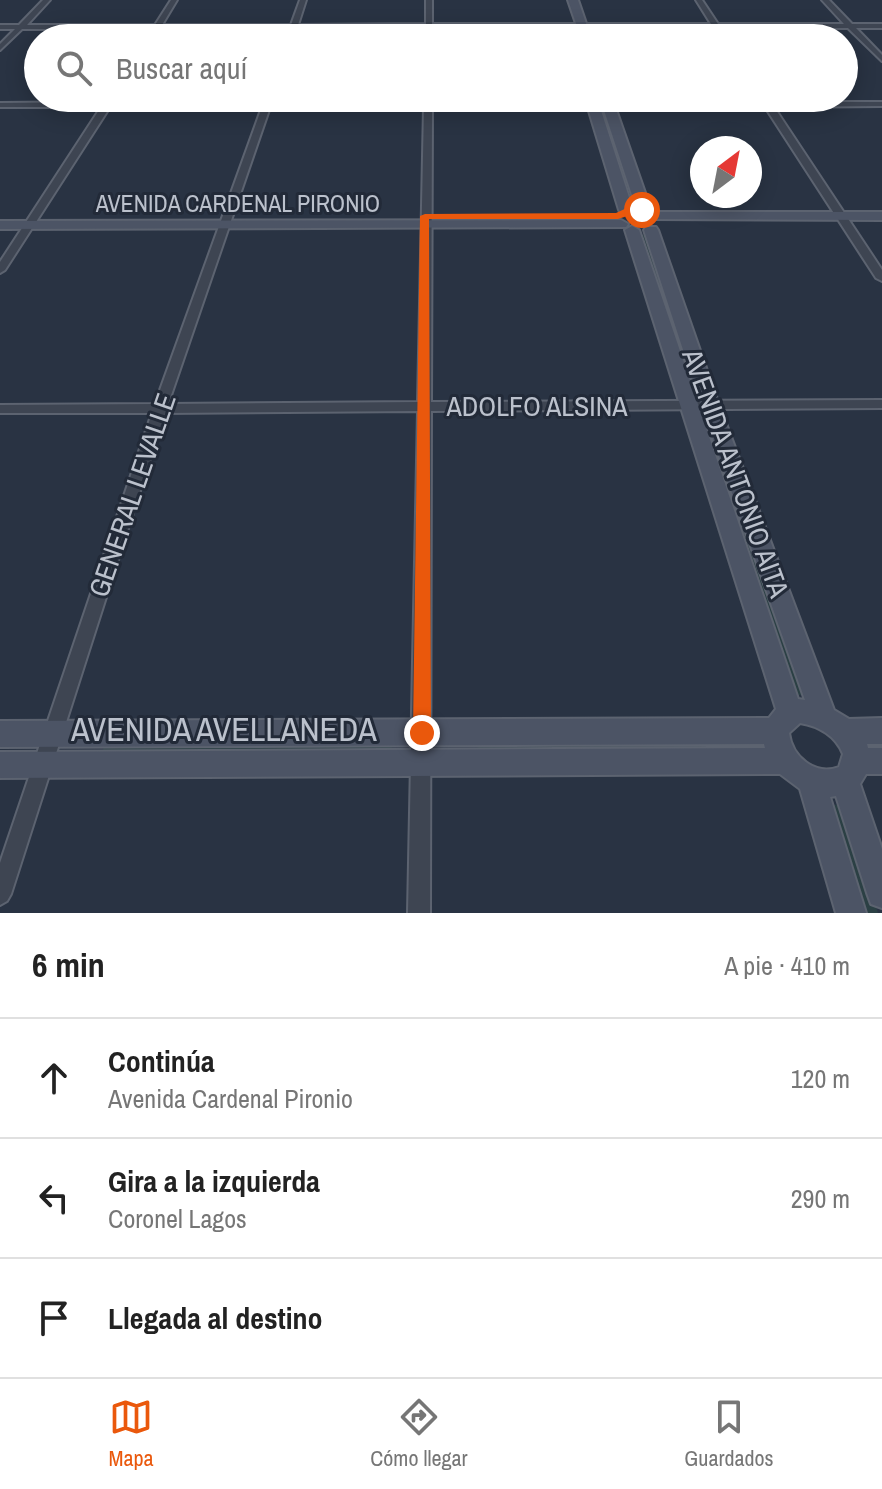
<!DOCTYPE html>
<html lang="es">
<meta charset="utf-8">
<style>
:root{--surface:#fff;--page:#f6f6f6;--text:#222;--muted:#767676;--line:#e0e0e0;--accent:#ea580c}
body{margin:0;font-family:"Archivo Narrow",sans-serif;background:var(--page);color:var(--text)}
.compass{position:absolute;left:690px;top:136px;width:72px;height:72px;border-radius:50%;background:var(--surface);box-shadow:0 4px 20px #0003;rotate:32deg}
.stop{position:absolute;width:24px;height:24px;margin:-18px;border:6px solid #ea580c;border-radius:50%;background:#fff}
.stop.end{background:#ea580c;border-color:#fff;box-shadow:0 2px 8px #0008}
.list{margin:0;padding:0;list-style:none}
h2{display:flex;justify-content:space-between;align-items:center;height:104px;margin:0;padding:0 32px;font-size:34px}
h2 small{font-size:26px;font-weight:400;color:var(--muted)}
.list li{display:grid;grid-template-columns:52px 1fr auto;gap:24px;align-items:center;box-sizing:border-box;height:120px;padding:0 32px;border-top:2px solid var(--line)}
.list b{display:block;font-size:30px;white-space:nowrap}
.list p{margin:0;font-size:26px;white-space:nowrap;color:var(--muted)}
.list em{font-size:26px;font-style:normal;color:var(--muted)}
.icon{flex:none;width:44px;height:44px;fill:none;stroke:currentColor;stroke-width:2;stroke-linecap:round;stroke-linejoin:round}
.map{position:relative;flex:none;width:882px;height:913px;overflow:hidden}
.search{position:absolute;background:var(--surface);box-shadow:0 4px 20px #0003;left:24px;right:24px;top:24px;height:88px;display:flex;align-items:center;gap:20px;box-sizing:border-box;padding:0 28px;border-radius:44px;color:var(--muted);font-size:30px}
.sheet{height:464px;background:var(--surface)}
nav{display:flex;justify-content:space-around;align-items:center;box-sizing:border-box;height:112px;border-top:2px solid var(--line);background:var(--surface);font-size:22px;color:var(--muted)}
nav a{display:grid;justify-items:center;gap:4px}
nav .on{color:var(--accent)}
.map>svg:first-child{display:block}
</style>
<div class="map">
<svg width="882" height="913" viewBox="0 0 882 913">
<rect width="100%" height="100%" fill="#293343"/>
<g fill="#2b4044">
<path d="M639,235H646L698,386H690Z"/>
<path d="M702,422H711L805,695H793Z"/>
<path d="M761,742L765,749L478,751L477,745Z"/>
<path d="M108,743L389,744L392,748L105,755L103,749Z"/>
<path d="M828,805H843L878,913H862Z"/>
</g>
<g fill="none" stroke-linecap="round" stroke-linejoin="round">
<defs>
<g id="street">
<path d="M43,0H50L27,25H155L171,0H177L162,25H291L300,0H306L298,25L426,24V0H432V24H711L696,0H702L718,24H844L822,0H829L852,24H882V28H856L882,55V61L848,28H721L728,38H720L714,28L433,29V38H425V29H297L294,38H286L290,29H159L154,38H146L152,29H22L0,50V44L15,29H0V25H19Z"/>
<path d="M108,98H114L113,102H263L265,98H273L272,102H424V98H432V102H762L760,98H768L770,102H882V106L774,107L882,270V281L876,278L765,107H432L431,402L882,400V408L431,411L430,913H408L418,411L165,413L11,894L7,901L0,905V863L152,413H0V405L155,404L262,107H110L5,270L0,273V262L101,107H0V103L105,102ZM270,107H424L418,402L168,404Z"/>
</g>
<g id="secondary">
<path d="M568,0H578L591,38H581Z"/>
<path d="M585,98H597L633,210L631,213H621L619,210Z"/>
<path d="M600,98H612L651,210L649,213H639L637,210Z"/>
<path d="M656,212H882V220L651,219V213Z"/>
<path d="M621,220L628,224L626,227L0,229V221Z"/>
<path d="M632,226L639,230L798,699L805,700L701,405L644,230L646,227H656L658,230L719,405L834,710L849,719L882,718V744H867L868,748H882V774H866L860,784L882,849V908L871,904L867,893L836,796L830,797L866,913H836L800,789L780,774L0,778V752L765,748L764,744L0,747V721L769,718L776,709L625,230ZM800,723C819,726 836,736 843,754L839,767C815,776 792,757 789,733Z"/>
</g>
</defs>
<use href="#street" stroke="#5c6370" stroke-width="4"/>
<use href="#secondary" stroke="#5c6370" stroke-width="4"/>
<use href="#street" fill="#3e4552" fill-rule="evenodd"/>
<use href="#secondary" fill="#4c5465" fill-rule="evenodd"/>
</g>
<path fill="#ea580c" d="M629,207L646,210L618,219H429L431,733L428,739L422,741L416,739L413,733L420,216L425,214L616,213Z"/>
<g text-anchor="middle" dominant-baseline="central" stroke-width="6" stroke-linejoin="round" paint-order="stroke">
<g font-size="24" fill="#bbc1cc" stroke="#222a38">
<text x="238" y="203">AVENIDA CARDENAL PIRONIO</text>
</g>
<g font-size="28" fill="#bbc1cc" stroke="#222a38">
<text x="537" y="406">ADOLFO ALSINA</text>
<text transform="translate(736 473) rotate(70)">AVENIDA ANTONIO AITA</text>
<text transform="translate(132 495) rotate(-71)">GENERAL LEVALLE</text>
</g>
<g font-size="34" fill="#bbc1cc" stroke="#222a38">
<text x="224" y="729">AVENIDA AVELLANEDA</text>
</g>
</g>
</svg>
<svg class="compass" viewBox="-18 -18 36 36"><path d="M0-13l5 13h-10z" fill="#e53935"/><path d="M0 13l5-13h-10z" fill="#767676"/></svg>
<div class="stop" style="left:642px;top:210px"></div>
<div class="stop end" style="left:422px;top:733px"></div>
<div class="search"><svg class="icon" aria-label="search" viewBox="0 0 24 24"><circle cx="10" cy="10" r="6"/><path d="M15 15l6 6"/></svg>Buscar aquí</div>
</div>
<section class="sheet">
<h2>6 min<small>A pie · 410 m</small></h2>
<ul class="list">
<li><svg class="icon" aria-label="ahead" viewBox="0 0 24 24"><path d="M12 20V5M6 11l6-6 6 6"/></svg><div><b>Continúa</b><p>Avenida Cardenal Pironio</p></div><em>120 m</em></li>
<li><svg class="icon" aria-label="left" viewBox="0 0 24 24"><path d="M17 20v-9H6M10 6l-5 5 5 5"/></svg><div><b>Gira a la izquierda</b><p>Coronel Lagos</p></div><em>290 m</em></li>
<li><svg class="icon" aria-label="arrive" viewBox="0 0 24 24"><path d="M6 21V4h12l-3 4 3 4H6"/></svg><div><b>Llegada al destino</b></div></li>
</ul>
</section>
<nav>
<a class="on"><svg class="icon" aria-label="map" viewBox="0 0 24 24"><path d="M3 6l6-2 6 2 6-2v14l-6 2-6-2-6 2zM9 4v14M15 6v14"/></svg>Mapa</a>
<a><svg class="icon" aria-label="directions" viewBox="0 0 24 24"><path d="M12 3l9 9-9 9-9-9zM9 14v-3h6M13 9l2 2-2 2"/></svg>Cómo llegar</a>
<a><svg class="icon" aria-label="saved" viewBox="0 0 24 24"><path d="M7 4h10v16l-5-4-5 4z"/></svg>Guardados</a>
</nav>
